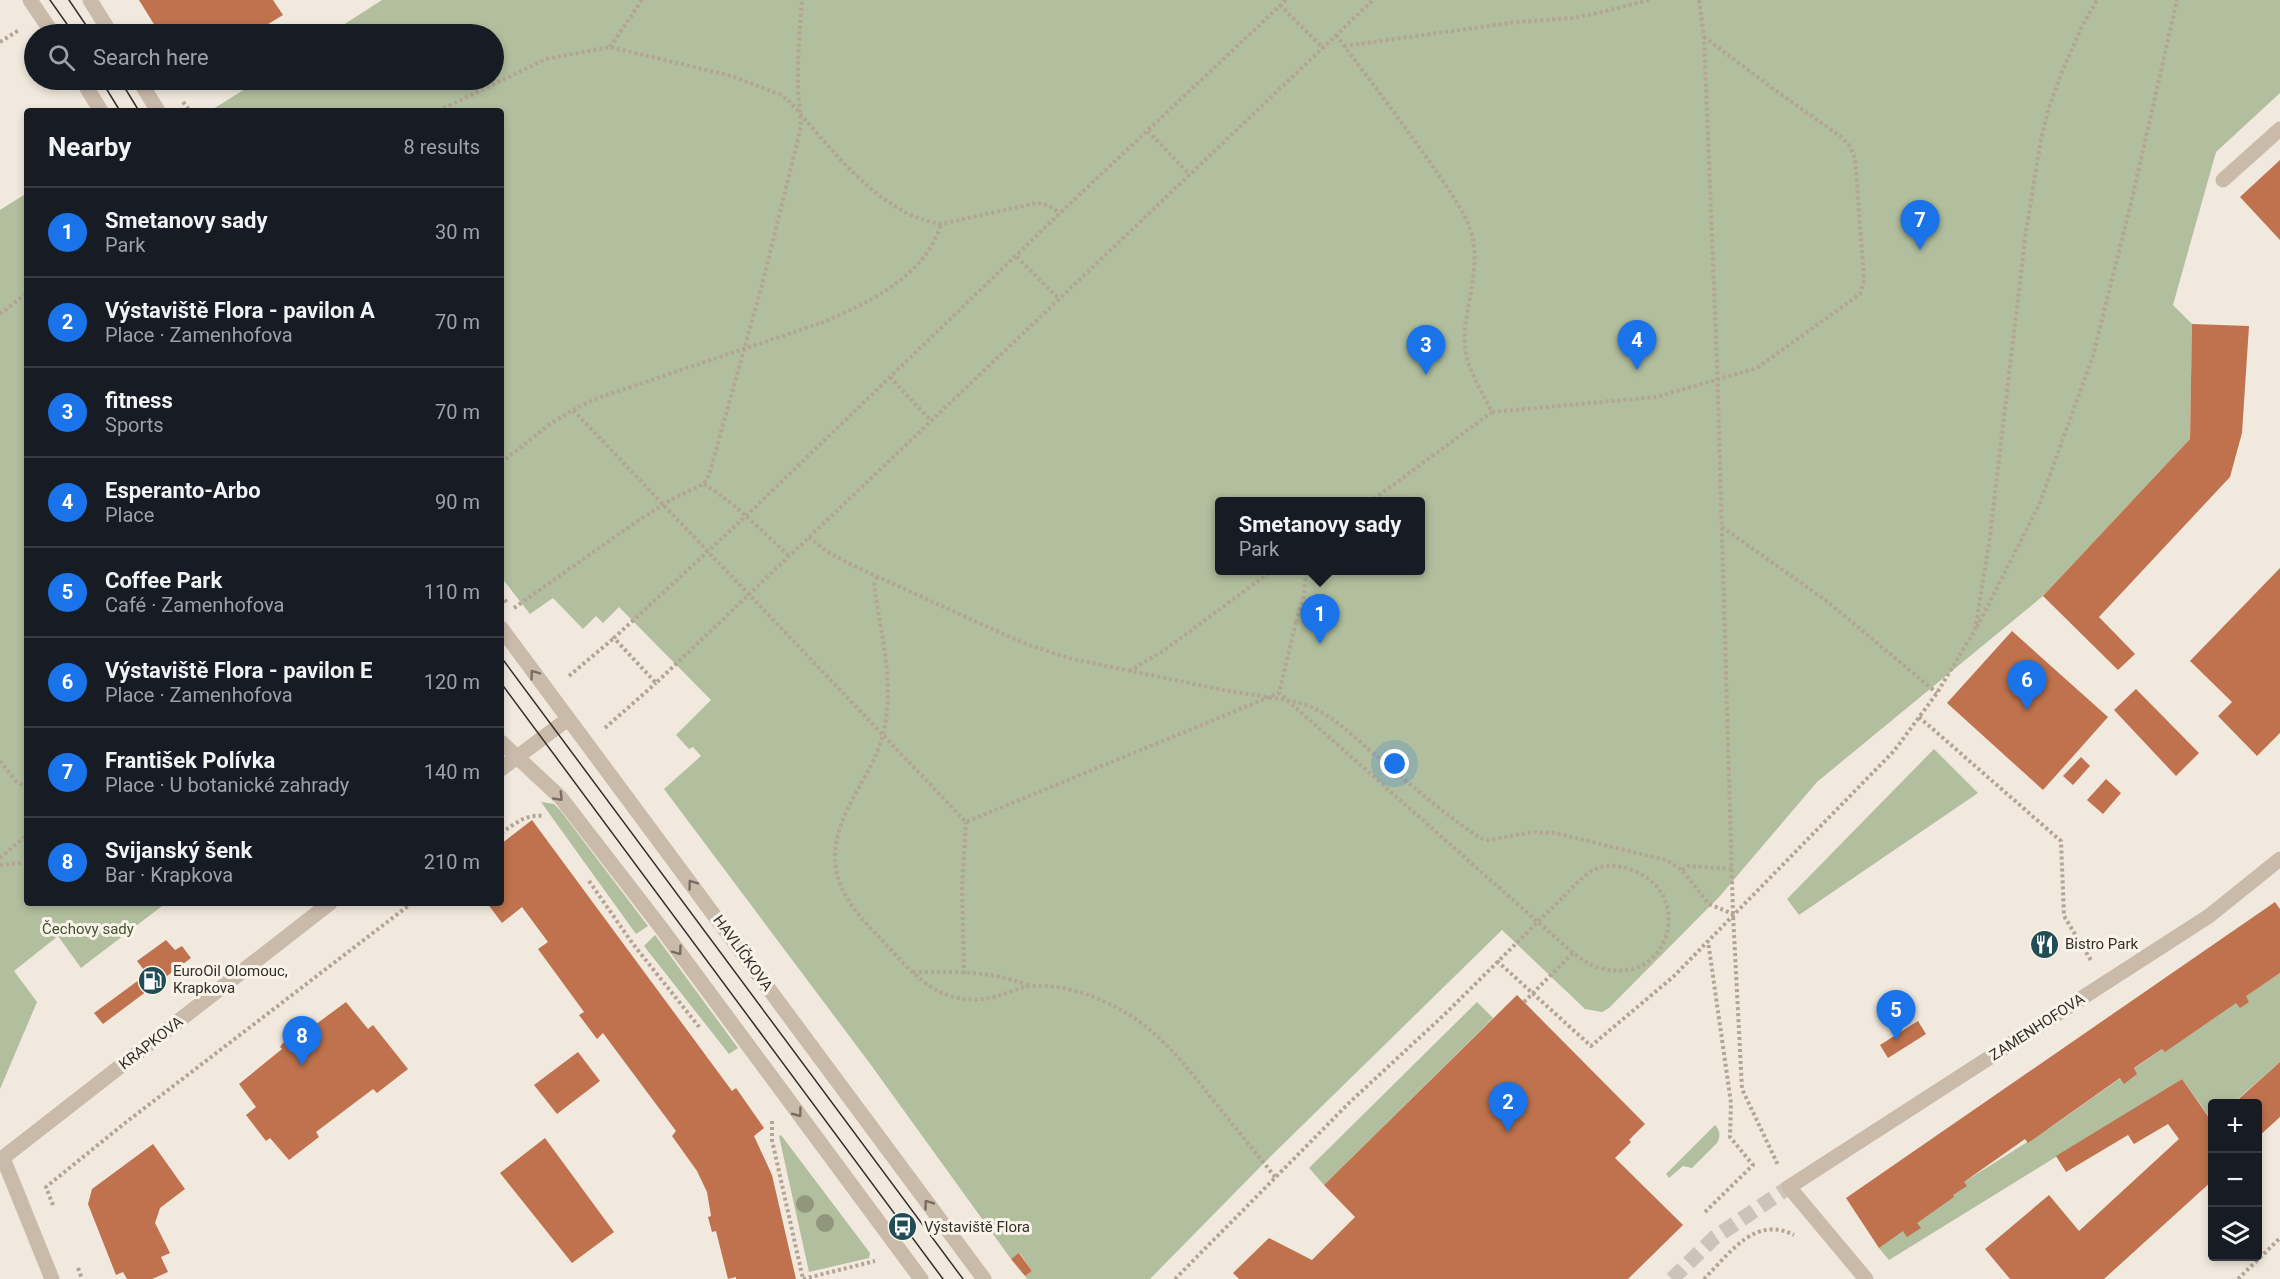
<!DOCTYPE html>
<meta charset="utf-8">
<style>
:root{--surface:#171b24;--page:#242831;--text:#f1f3f6;--muted:#9ea1a6;--line:#363941;--accent:#1a73e8}
body{margin:0;font-family:Roboto,sans-serif;background:var(--page);color:var(--text)}
.controls{position:absolute;right:18px;bottom:18px;display:grid;overflow:hidden;border-radius:6px;box-shadow:0 3px 9px #0003}
.controls button{width:54px;height:54px;display:grid;place-items:center;padding:0;border:0;border-bottom:2px solid var(--line);background:var(--surface);color:var(--text);font:30px sans-serif}
.you{position:absolute;left:1395px;top:764px;width:21px;height:21px;margin:-15px;border:4px solid #fff;border-radius:50%;background:#1a73e8;box-shadow:0 0 0 9px #1a73e833}
.badge{display:grid;place-items:center;width:39px;height:39px;border-radius:50%;background:var(--accent);color:#fff;font-size:20px;font-weight:700}
.pin{position:absolute;translate:-50% -50px;filter:drop-shadow(0 2px 3px #0008)}
.pin::after{content:'';position:absolute;top:32px;width:21px;height:18px;background:inherit;clip-path:polygon(0 0,100% 0,50% 100%)}
.popup{position:absolute;left:1215px;top:497px;width:210px;height:78px;box-sizing:border-box;display:grid;place-content:center;border-radius:6px;background:var(--surface);filter:drop-shadow(0 2px 4px #0005);font-size:20px;white-space:nowrap;color:var(--muted)}
.popup b{font-size:22px;color:var(--text)}
.popup::after{content:'';position:absolute;left:50%;top:100%;margin-left:-12px;border:12px solid transparent;border-top-color:var(--surface)}
.list{margin:0;padding:0;list-style:none}
h2{display:flex;justify-content:space-between;align-items:center;height:78px;margin:0;padding:0 24px;font-size:26px}
h2 small{font-size:20px;font-weight:400;color:var(--muted)}
.list li{display:grid;grid-template-columns:39px 1fr auto;gap:18px;align-items:center;box-sizing:border-box;height:90px;padding:0 24px;border-top:2px solid var(--line)}
.list b{display:block;font-size:22px;white-space:nowrap}
.list p{margin:0;font-size:20px;white-space:nowrap;color:var(--muted)}
.list em{font-size:20px;font-style:normal;color:var(--muted)}
.icon{flex:none;width:33px;height:33px;fill:none;stroke:currentColor;stroke-width:2;stroke-linecap:round;stroke-linejoin:round}
.map{position:relative;flex:none;width:2280px;height:1279px;overflow:hidden}
.search{position:absolute;background:var(--surface);box-shadow:0 3px 9px #0003;left:24px;top:24px;width:480px;height:66px;display:flex;align-items:center;gap:15px;box-sizing:border-box;padding:0 21px;border-radius:33px;color:var(--muted);font-size:22px}
.panel{position:absolute;background:var(--surface);box-shadow:0 3px 9px #0003;left:24px;top:108px;width:480px;height:798px;border-radius:6px}
.map>svg:first-child{display:block}
</style>
<div class="map">
<svg width="2280" height="1279" viewBox="0 0 2280 1279">
<rect width="100%" height="100%" fill="#f1e9dd"/>
<g fill="#b1bf9e" fill-rule="evenodd">
<path d="M382,0H2280V93L2216,152L2173,305L2192,324L2190,439L2043,596L1817,782L1720,896L1609,1008L1602,1012L1585,1009L1502,930L1270,1157L1150,1279H1027L1025,1276L1032,1271L1020,1253L1011,1259L871,1065L664,789L701,756L693,747L689,749L676,735L711,700L619,607L603,623L596,616L583,629L553,598L530,614L501,577V111H210L259,80H494V34H329ZM1220,502H1420V570H1220Z"/>
<path d="M27,193V903H166L81,968L58,936L14,971L37,1002L0,1089V210Z"/>
<path d="M1934,749L1978,793L1799,915L1787,899Z"/>
<path d="M541,802L554,804L560,810L648,926L636,934Z"/>
<path d="M655,935L738,1048L729,1054L644,946Z"/>
<path d="M2280,973V1062L2233,1103L2212,1104V1121L2182,1079L1889,1260L1879,1248L1964,1182L2054,1125L2162,1049Z"/>
<path d="M1477,1002L1493,1018L1324,1185L1309,1168Z"/>
<path d="M1715,1125C1720,1130 1721,1136 1717,1143L1692,1168L1683,1166L1669,1178L1666,1174Z"/>
<path d="M781,1135L870,1253L869,1258L809,1272L779,1136Z"/>
</g>
<g fill="#bf724d">
<path d="M139,0H273L283,15L252,34H239L235,29L226,34H160Z"/>
<path d="M2280,160V240L2240,197Z"/>
<path d="M2192,324L2249,326L2242,433L2230,477L2099,617L2135,654L2118,670L2043,596L2190,439Z"/>
<path d="M2280,568V733L2257,756L2218,716L2232,702L2190,661Z"/>
<path d="M2012,631L2108,717L2043,790L1947,703Z"/>
<path d="M2136,689L2199,753L2176,776L2114,710Z"/>
<path d="M2081,757L2090,766L2073,785L2063,776Z"/>
<path d="M2106,779L2121,793L2103,814L2087,800Z"/>
<path d="M532,820L732,1091L736,1088L764,1128L754,1136L772,1175L796,1279H736V1277L728,1279L716,1231L712,1232L708,1217L711,1216L707,1192L697,1171L672,1136L676,1131L603,1033L597,1039L579,1015L584,1012L538,949L548,942L522,907L502,923L487,903H501V844Z"/>
<path d="M2275,902L2280,909V973L2246,996L2249,1002L2240,1008L2236,1003L2165,1052L2162,1049L2134,1068L2137,1074L2124,1084L2120,1078L2028,1143L2025,1139L1964,1182L1967,1186L1953,1195L1954,1197L1917,1223L1921,1228L1907,1237L1903,1231L1879,1248L1846,1198Z"/>
<path d="M166,940L175,950L182,946L191,958L103,1024L94,1013L147,974L137,961Z"/>
<path d="M1517,995L1645,1124L1629,1140L1631,1142L1615,1158L1683,1225L1628,1279H1239L1233,1273L1269,1238L1312,1260L1355,1217L1324,1185Z"/>
<path d="M346,1002L368,1029L373,1025L408,1069L377,1093L373,1089L316,1132L319,1137L289,1160L270,1138L266,1141L246,1115L256,1107L239,1084L282,1049L280,1047L282,1044L295,1034L300,1036Z"/>
<path d="M1918,1021L1926,1034L1888,1058L1880,1045Z"/>
<path d="M578,1052L600,1081L557,1114L534,1085Z"/>
<path d="M2280,1062V1117L2258,1137V1104H2233Z"/>
<path d="M2182,1079L2212,1122V1181L2104,1279H2010L1985,1249L2049,1195L2079,1231L2179,1139L2168,1124L2134,1144L2128,1135L2066,1172L2056,1156Z"/>
<path d="M545,1138L614,1232L572,1263L500,1173Z"/>
<path d="M153,1144L185,1189L160,1208L155,1223L170,1253L161,1257L168,1272L152,1279H127L123,1272L116,1275L88,1204L92,1189Z"/>
<path d="M1019,1253L1032,1271L1025,1276L1011,1259Z"/>
</g>
<g fill="none" stroke-linecap="round" stroke-linejoin="round">
<path stroke="#ccc4b9" stroke-width="15" stroke-dasharray="15 8" stroke-linecap="butt" d="M1672,1279L1714,1238L1789,1187"/>
<g stroke="#b4a494" stroke-width="4" stroke-dasharray="3 3" stroke-linecap="butt">
<path d="M1286,0L1060,213L746,516L614,638L656,683L1373,0"/>
<path d="M1699,0L1704,37L1717,363L1733,914L1742,1089L1778,1165"/>
<path d="M1280,5L1323,48"/>
<path d="M1336,35C1369,79 1402,122 1434,168C1447,188 1466,212 1472,235C1482,276 1459,317 1466,354C1470,374 1483,394 1492,412L1370,502"/>
<path d="M0,42L19,30"/>
<path d="M1344,46L1517,22L1572,18L1602,12L1649,0"/>
<path d="M610,47L642,0"/>
<path d="M183,102L190,111"/>
<path d="M438,111L546,59L610,47L732,76L781,95L788,100C829,145 877,214 941,224L1036,203L1048,205L1060,213"/>
<path d="M1148,131L1190,175"/>
<path d="M1017,257L1059,299"/>
<path d="M0,314L27,293"/>
<path d="M821,323C867,304 926,276 941,224"/>
<path d="M890,377L931,421"/>
<path d="M1492,412L1656,397L1757,368L1860,294L1864,280L1855,158L1849,145L1840,136L1772,88L1704,37"/>
<path d="M704,484C736,504 762,531 789,556"/>
<path d="M1722,527L1828,602L1937,693"/>
<path d="M809,537L826,551L852,565L1021,642L1068,658L1223,690L1298,702C1333,713 1353,737 1381,760C1413,787 1446,815 1480,838L1488,840L1533,832L1555,833L1666,860L1682,870L1709,904L1733,914"/>
<path d="M877,577L874,585C881,635 896,689 882,738C869,783 829,818 836,869C840,895 861,919 879,937C897,956 916,980 940,992C957,1000 979,1002 997,996C1008,993 1020,987 1032,986C1063,984 1097,996 1123,1011C1161,1033 1186,1066 1213,1100C1234,1126 1255,1152 1276,1178"/>
<path d="M501,595L507,603"/>
<path d="M514,608L636,522L672,499L704,484L709,475L762,285L800,131C802,117 799,104 798,89C797,60 800,30 802,0"/>
<path d="M1296,622L1304,595L1306,570"/>
<path d="M1977,627L2039,505L2093,356L2132,199L2177,0"/>
<path d="M1129,671L1163,651L1273,570"/>
<path d="M569,676L614,638"/>
<path d="M1919,717L2061,841L2064,916L2092,962"/>
<path d="M605,728L656,683"/>
<path d="M0,761L16,781L27,788"/>
<path d="M501,833C515,824 525,814 543,816"/>
<path d="M0,858L27,835"/>
<path d="M0,865L27,862"/>
<path d="M1682,870L1688,866L1733,869"/>
<path d="M589,881L633,944L700,1028"/>
<path d="M1497,961L1591,1046L1673,977L1894,751L1937,693L1975,630L1989,544L2026,231L2041,139L2048,110L2062,72L2082,26L2097,0"/>
<path d="M913,972C952,972 994,970 1029,986"/>
<path d="M964,974L962,887L966,822"/>
<path d="M772,1121V1140L803,1279"/>
<path d="M53,1205L46,1187L125,1123L412,903"/>
<path d="M1705,1212L1753,1165L1730,1137L1731,1103L1708,941"/>
<path d="M78,1268L82,1279"/>
<path d="M803,1279L875,1261"/>
<path d="M1175,1279L1350,1102L1445,1014L1562,898"/>
<path d="M1704,1279C1730,1253 1755,1215 1794,1235"/>
<path d="M2238,1279L2280,1238"/>
</g>
<g stroke="#c9baaa" stroke-width="15">
<path d="M2223,180L2280,129"/>
<path d="M501,769L568,719"/>
<path d="M3,1158L52,1279"/>
<path d="M0,1160L330,903"/>
<path d="M1866,1279L1789,1187L2209,916L2280,859"/>
</g>
<g stroke="#c9baaa" stroke-width="15">
<path d="M30,0L53,34"/>
<path d="M90,0L111,34"/>
<path d="M82,80L101,111"/>
<path d="M139,80L158,111"/>
<path d="M501,628L984,1279"/>
<path d="M501,742L561,798L662,929L921,1279"/>
</g>
<g stroke="#362e29" stroke-width="1.5">
<path d="M50,0L74,34"/>
<path d="M69,0L92,34"/>
<path d="M101,80L120,111"/>
<path d="M120,80L139,111"/>
<path d="M501,657L963,1279"/>
<path d="M501,683L943,1279"/>
</g>
<g stroke="#b4a494" stroke-width="4" stroke-dasharray="3 3" stroke-linecap="butt">
<path d="M573,410L595,399L821,323"/>
<path d="M501,463L550,424L573,410L966,822L1279,693"/>
<path d="M1296,622L1279,693L1573,953C1582,959 1590,966 1600,968C1669,988 1697,894 1632,870C1597,857 1585,875 1562,898"/>
<path d="M1524,1002L1573,953"/>
</g>
</g>
<g fill="#91967d">
<circle cx="805" cy="1204" r="9"/>
<circle cx="825" cy="1223" r="9"/>
</g>
<defs><path id="oneway-chevron" d="M-2-3.5L2.5 0L-2 3.5" fill="none" stroke-width="1.6" stroke-linecap="round" stroke-linejoin="round" transform="scale(1.5)"/></defs>
<g stroke="#786d63">
<use href="#oneway-chevron" transform="translate(534 674) rotate(-126)"/>
<use href="#oneway-chevron" transform="translate(559 797) rotate(46)"/>
<use href="#oneway-chevron" transform="translate(692 884) rotate(-126)"/>
<use href="#oneway-chevron" transform="translate(678 951) rotate(54)"/>
<use href="#oneway-chevron" transform="translate(798 1113) rotate(53)"/>
<use href="#oneway-chevron" transform="translate(928 1204) rotate(-126)"/>
</g>
<defs>
<symbol id="restaurant-disc" viewBox="-11 -11 22 22"><circle r="9.5" fill="#214e56" stroke="#f9f3e9"/><path d="M-5-6h1v4h1v-4h1v4h1v-4h1v5L-1.5 .5V6h-2V.5L-5-1ZM5-6V6H3V1.5H1.5Q1.5-4 5-6Z" fill="#fff"/></symbol>
<symbol id="fuel-disc" viewBox="-11 -11 22 22"><circle r="9.5" fill="#214e56" stroke="#f9f3e9"/><path d="M-5.5-6h7V0h2V4h1.3V-2.5L3-4.5l.8-.8L6-3V5H2.5V1h-1V6h-7ZM-4.2-4.7v3.2H.2V-4.7Z" fill="#fff"/></symbol>
<symbol id="bus-disc" viewBox="-11 -11 22 22"><circle r="9.5" fill="#214e56" stroke="#f9f3e9"/><path d="M-5-6H5V4H4V6H2V4H-2V6H-4V4H-5ZM-3.5-4V0h7V-4ZM-3.5 1.2v1.5H-2V1.2ZM2 1.2v1.5H3.5V1.2Z" fill="#fff"/></symbol>
</defs>
<g fill-rule="evenodd">
<use href="#restaurant-disc" x="2028" y="928" width="33" height="33"/>
<use href="#fuel-disc" x="136" y="964" width="33" height="33"/>
<use href="#bus-disc" x="886" y="1210" width="33" height="33"/>
</g>
<g text-anchor="middle" dominant-baseline="central" stroke-width="6" stroke-linejoin="round" paint-order="stroke">
<g font-size="15" fill="#42532e" stroke="#f9f3e9">
<text x="88" y="929">Čechovy sady</text>
</g>
<g font-size="15" fill="#362e29" stroke="#f9f3e9" text-anchor="start">
<text x="2065" y="944">Bistro Park</text>
<text x="173" y="971">EuroOil Olomouc,<tspan x="173" dy="17">Krapkova</tspan></text>
<text x="924" y="1227">Výstaviště Flora</text>
</g>
<g font-size="15" fill="#362e29" stroke="#f9f3e9">
<text transform="translate(743 953) rotate(54)">HAVLÍČKOVA</text>
<text transform="translate(2037 1027) rotate(-33)">ZAMENHOFOVA</text>
<text transform="translate(151 1043) rotate(-38)">KRAPKOVA</text>
</g>
</g>
</svg>
<div class="controls">
<button>+</button>
<button>−</button>
<button><svg class="icon" aria-label="layers" viewBox="0 0 24 24"><path d="M12 4l9 5-9 5-9-5zM3 14l9 5 9-5"/></svg></button>
</div>
<div class="you"></div>
<div class="pin badge" style="left:1320px;top:644px">1</div>
<div class="popup"><b>Smetanovy sady</b>Park</div>
<div class="pin badge" style="left:1508px;top:1132px">2</div>
<div class="pin badge" style="left:1426px;top:375px">3</div>
<div class="pin badge" style="left:1637px;top:370px">4</div>
<div class="pin badge" style="left:1896px;top:1040px">5</div>
<div class="pin badge" style="left:2027px;top:710px">6</div>
<div class="pin badge" style="left:1920px;top:250px">7</div>
<div class="pin badge" style="left:302px;top:1066px">8</div>
<div class="search"><svg class="icon" aria-label="search" viewBox="0 0 24 24"><circle cx="10" cy="10" r="6"/><path d="M15 15l6 6"/></svg>Search here</div>
<section class="panel">
<h2>Nearby<small>8 results</small></h2>
<ul class="list">
<li><span class="badge">1</span><div><b>Smetanovy sady</b><p>Park</p></div><em>30 m</em></li>
<li><span class="badge">2</span><div><b>Výstaviště Flora - pavilon A</b><p>Place · Zamenhofova</p></div><em>70 m</em></li>
<li><span class="badge">3</span><div><b>fitness</b><p>Sports</p></div><em>70 m</em></li>
<li><span class="badge">4</span><div><b>Esperanto-Arbo</b><p>Place</p></div><em>90 m</em></li>
<li><span class="badge">5</span><div><b>Coffee Park</b><p>Café · Zamenhofova</p></div><em>110 m</em></li>
<li><span class="badge">6</span><div><b>Výstaviště Flora - pavilon E</b><p>Place · Zamenhofova</p></div><em>120 m</em></li>
<li><span class="badge">7</span><div><b>František Polívka</b><p>Place · U botanické zahrady</p></div><em>140 m</em></li>
<li><span class="badge">8</span><div><b>Svijanský šenk</b><p>Bar · Krapkova</p></div><em>210 m</em></li>
</ul>
</section>
</div>
